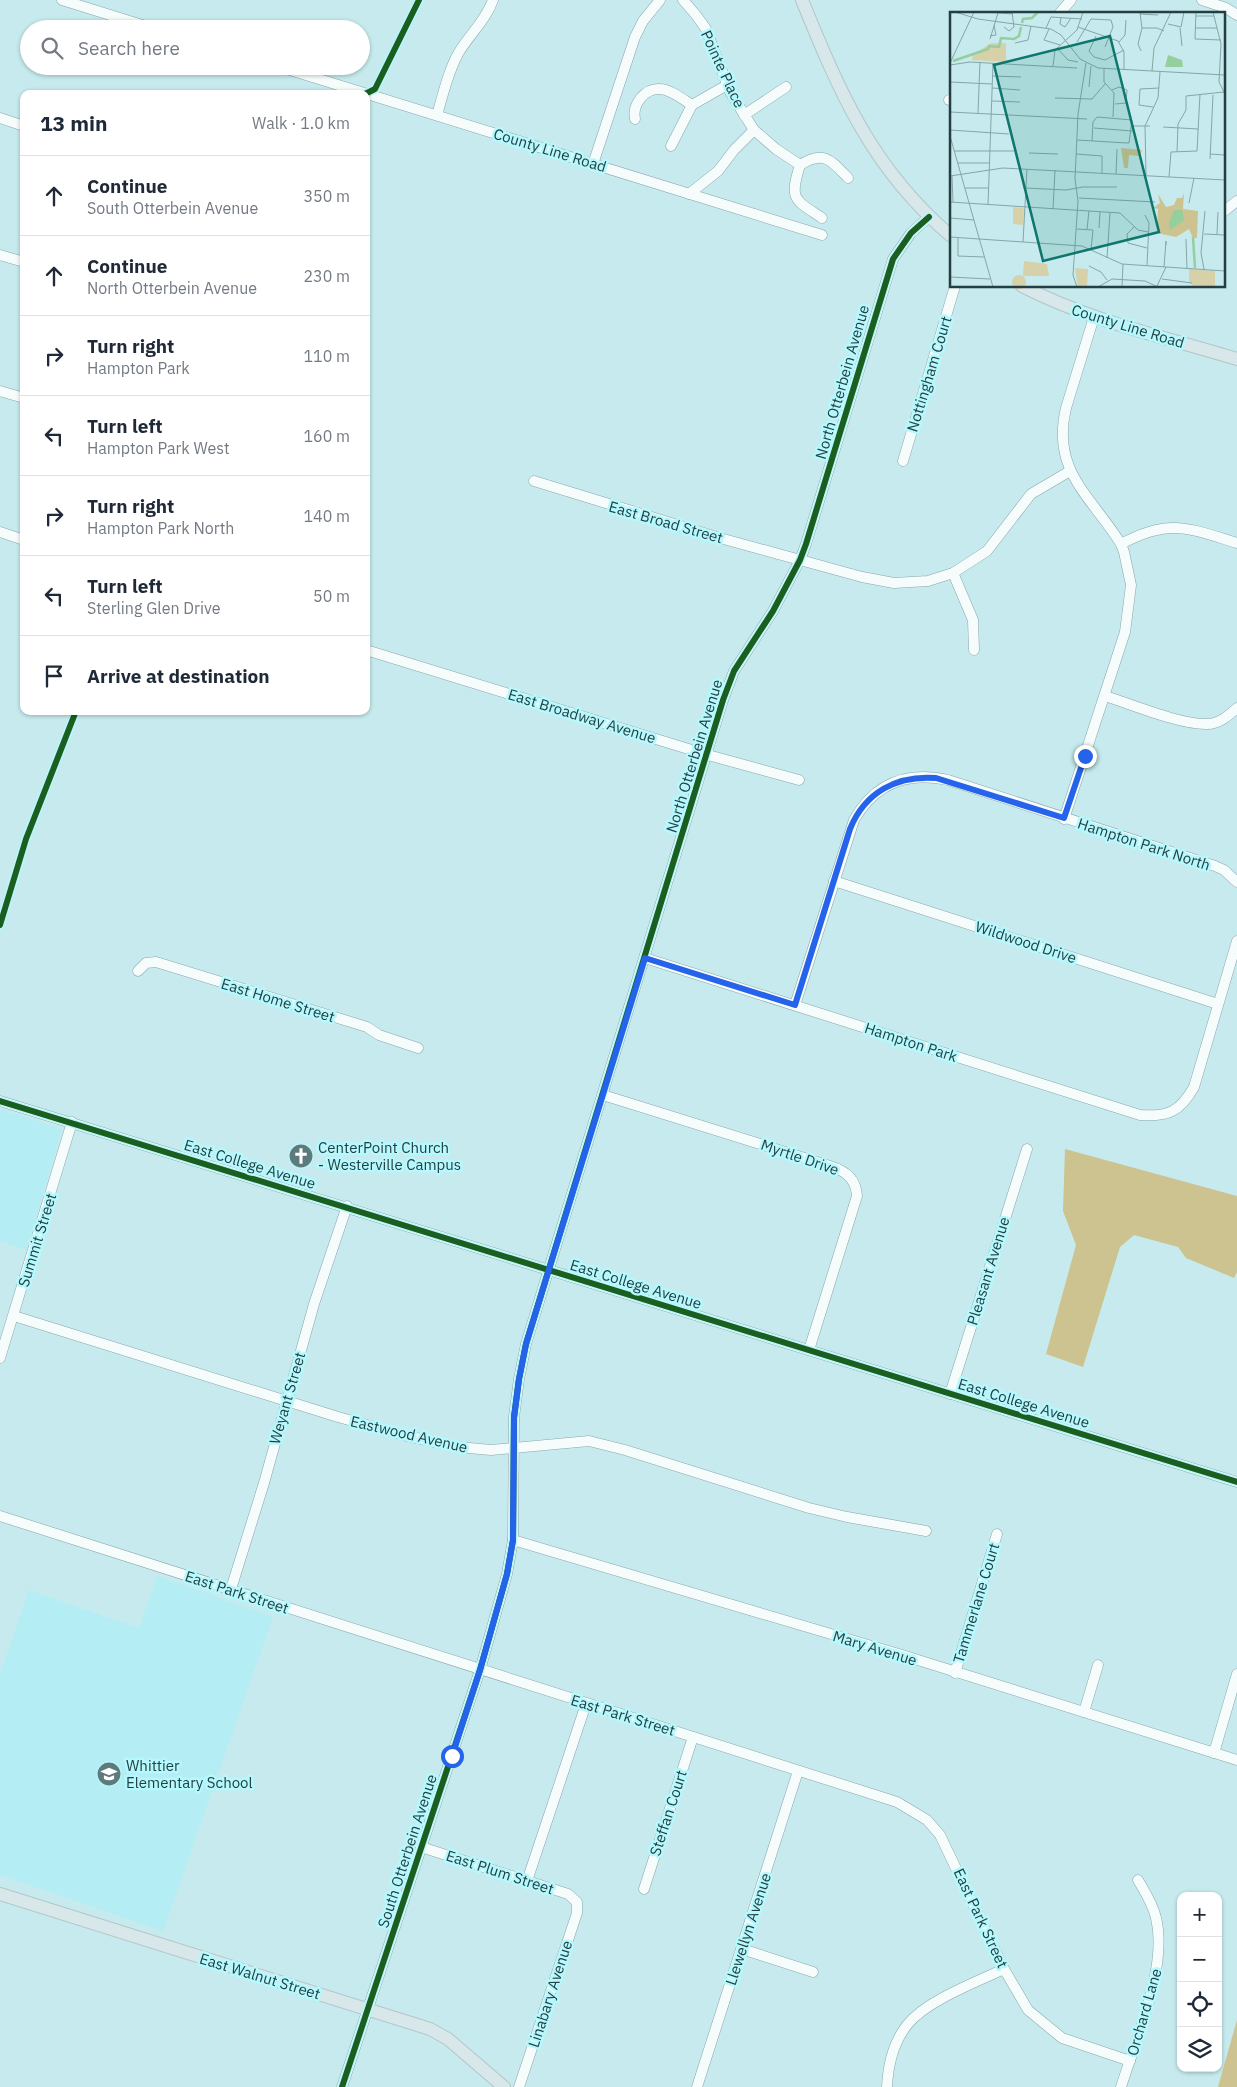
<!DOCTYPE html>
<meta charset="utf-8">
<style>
:root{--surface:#fff;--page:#f2f2f3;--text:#1f2937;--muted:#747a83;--line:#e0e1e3}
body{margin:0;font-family:"IBM Plex Sans",sans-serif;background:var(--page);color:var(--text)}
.controls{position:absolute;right:15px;bottom:15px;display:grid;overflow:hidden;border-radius:10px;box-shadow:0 1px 4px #0004}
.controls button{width:45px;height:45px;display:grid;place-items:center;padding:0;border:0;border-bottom:1px solid var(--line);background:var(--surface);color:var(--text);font:25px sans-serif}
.stop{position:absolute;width:15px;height:15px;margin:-11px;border:4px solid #2563eb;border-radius:50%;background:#fff}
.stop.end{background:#2563eb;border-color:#fff;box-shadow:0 1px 5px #0008}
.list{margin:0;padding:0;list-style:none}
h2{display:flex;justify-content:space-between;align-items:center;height:65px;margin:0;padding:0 20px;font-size:21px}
h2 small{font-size:16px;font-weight:400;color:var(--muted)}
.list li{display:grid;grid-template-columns:32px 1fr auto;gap:15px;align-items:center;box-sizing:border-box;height:80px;padding:0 20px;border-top:1px solid var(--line)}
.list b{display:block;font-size:19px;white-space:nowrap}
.list p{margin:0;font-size:16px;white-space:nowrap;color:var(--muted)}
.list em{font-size:16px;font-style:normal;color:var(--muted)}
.icon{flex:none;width:28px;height:28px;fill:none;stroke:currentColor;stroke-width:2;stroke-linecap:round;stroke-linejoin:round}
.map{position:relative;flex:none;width:1237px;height:2087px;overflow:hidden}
.search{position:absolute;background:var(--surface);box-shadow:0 1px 4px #0004;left:20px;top:20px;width:350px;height:55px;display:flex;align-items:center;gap:12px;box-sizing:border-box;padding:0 18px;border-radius:28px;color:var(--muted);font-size:19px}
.panel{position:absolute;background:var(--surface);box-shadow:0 1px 4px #0004;left:20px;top:90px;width:350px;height:625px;border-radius:10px}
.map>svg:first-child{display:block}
</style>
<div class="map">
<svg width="1237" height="2087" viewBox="0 0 1237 2087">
<rect width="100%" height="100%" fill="#c6eaed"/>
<g fill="#b4eef4">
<path d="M0,1109L62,1129L26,1250L0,1241Z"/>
<path d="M157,1576L273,1617L163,1931L0,1875V1674L29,1590L139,1628Z"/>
</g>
<g fill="#ccc390">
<path d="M1065,1149L1237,1196V1272L1234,1278L1186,1258L1178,1247L1134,1235L1120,1247L1083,1367L1046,1354L1076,1245L1063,1211Z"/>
<path d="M1237,2020V2087H1218Z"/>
</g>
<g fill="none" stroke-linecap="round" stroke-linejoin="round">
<defs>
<g id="minor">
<path d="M62,0L155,29"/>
<path d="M683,0L696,15L706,29L730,92L754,130L776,149L800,165C824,150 831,160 848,178"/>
<path d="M1202,0L1226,8L1237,15"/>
<path d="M1059,14L1071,0"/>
<path d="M277,66L822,235"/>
<path d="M949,100H951"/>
<path d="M437,115C443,95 448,71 459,52C470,34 486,20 493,0"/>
<path d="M744,115L786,87"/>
<path d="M0,118L24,126"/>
<path d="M635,119C632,105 644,88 660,89C670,89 684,100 692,105"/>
<path d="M671,146L692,105L727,85"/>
<path d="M593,164L635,37L643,21L660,0"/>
<path d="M800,165C789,200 794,199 822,218"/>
<path d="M689,194L718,171L734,150L754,130"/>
<path d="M1223,212L1237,201"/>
<path d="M0,255L24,262"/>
<path d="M0,391L24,398"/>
<path d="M903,461L955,286"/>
<path d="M534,481L720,538L862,577L894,583L928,581L953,573L987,551L1031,494L1070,471"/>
<path d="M0,532L24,540"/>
<path d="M1121,544C1169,518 1188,528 1237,543"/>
<path d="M953,573L973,620L974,650"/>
<path d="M366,650L708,755L799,780"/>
<path d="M1105,696C1131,704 1181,725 1207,724C1219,724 1228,716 1237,708"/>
<path d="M1064,819L1125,632L1131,585L1124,552L1121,544C1091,496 1051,471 1066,408L1094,317"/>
<path d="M834,881L1218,1004"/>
<path d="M645,958L1140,1115C1168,1117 1180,1112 1194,1087L1237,941"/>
<path d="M138,971L146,963L156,962L367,1027L379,1035L418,1048"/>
<path d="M795,1005L854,820C875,783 907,771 948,780L1215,866L1224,870L1237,882"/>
<path d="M603,1095L830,1166C846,1171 856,1179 857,1196L809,1350"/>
<path d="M0,1101L1237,1482"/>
<path d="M14,1316L338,1417L407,1436L458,1447L491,1450L589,1441L625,1450L809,1508L847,1517L926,1531"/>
<path d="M0,1358L72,1122"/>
<path d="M950,1394L1027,1149"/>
<path d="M0,1516L897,1802L927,1820L940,1835L1004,1969L1028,2010L1062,2038L1130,2061"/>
<path d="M513,1540L902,1655L1237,1760"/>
<path d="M231,1589L264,1483L314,1304L347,1206"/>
<path d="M955,1673L997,1534"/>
<path d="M1084,1712L1098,1665"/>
<path d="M1214,1753L1237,1674"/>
<path d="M421,1847L568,1894L577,1902V1913L519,2087"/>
<path d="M527,1881L586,1704"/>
<path d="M644,1889L693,1737"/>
<path d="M742,1949L813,1972"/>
<path d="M342,2087L480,1670L507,1574L513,1540L514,1417L519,1379L526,1344L723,700L734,671L773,611L800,560L806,544L893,259L911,233L929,217"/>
<path d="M697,2087L798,1771"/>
<path d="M887,2087C888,2065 893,2043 907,2025C926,2001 976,1982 1004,1969"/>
<path d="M1121,2087C1136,2039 1168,1967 1156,1918C1153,1904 1145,1892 1138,1880"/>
</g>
<g id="major">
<path d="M802,0C840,93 872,169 951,236"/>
<path d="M1022,286C1090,321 1165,337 1237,359"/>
<path d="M0,1894L430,2029L448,2039L504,2087"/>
</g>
</defs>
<use href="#minor" stroke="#8aa6a9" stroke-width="11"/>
<use href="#major" stroke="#b3c6c8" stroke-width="14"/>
<use href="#minor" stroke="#f6fcfc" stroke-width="10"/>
<use href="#major" stroke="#d8e7e9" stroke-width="12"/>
<defs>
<g id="cycleway">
<path d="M365,94L375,89L419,0"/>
<path d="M0,925L26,839L76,711"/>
<path d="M0,1101L1237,1482"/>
<path d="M342,2087L480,1670L507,1574L513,1540L514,1417L519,1379L526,1344L723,700L734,671L773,611L800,560L806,544L893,259L911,233L929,217"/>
</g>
</defs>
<use href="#cycleway" stroke="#b5f8fe" stroke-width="9"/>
<use href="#cycleway" stroke="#1b5e20" stroke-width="6"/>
</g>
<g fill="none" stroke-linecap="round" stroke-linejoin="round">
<path stroke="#2563eb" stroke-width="6" d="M452,1756L480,1670L507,1574L513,1540L514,1418L519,1379L526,1344L645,958L795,1005L850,829C865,792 897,775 936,778L1064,818L1085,756"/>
</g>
<defs>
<symbol id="church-disc" viewBox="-11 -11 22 22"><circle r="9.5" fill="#5d7b7d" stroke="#b5f8fe"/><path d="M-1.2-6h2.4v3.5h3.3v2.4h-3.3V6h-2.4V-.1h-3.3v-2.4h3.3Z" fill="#fff"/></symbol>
<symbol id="school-disc" viewBox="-11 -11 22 22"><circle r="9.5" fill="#5d7b7d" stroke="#b5f8fe"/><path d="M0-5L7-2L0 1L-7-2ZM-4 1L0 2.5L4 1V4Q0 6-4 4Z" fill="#fff"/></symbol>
</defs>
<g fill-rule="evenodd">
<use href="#church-disc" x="287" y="1142" width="28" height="28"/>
<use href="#school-disc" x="95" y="1760" width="28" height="28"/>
</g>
<g text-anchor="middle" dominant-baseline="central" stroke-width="5" stroke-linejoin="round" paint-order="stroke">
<g font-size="15" fill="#243f41" stroke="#b5f8fe">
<text transform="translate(723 69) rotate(65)">Pointe Place</text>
<text transform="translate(550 150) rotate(17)">County Line Road</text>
<text transform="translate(1128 326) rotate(17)">County Line Road</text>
<text transform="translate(929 374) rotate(-73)">Nottingham Court</text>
<text transform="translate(842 382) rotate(-74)">North Otterbein Avenue</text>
<text transform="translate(666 522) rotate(16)">East Broad Street</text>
<text transform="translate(582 716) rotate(17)">East Broadway Avenue</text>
<text transform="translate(694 756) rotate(-73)">North Otterbein Avenue</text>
<text transform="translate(1144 844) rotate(18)">Hampton Park North</text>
<text transform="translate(1026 942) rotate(18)">Wildwood Drive</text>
<text transform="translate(278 1000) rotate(17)">East Home Street</text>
<text transform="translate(911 1042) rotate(18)">Hampton Park</text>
<text transform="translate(800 1157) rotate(19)">Myrtle Drive</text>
<text transform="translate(250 1164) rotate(17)">East College Avenue</text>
<text transform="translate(37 1240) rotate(-73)">Summit Street</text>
<text transform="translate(988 1271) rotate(-73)">Pleasant Avenue</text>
<text transform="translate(636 1284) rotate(17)">East College Avenue</text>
<text transform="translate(287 1398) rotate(-74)">Weyant Street</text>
<text transform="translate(1024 1403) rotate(17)">East College Avenue</text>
<text transform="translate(409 1434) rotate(13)">Eastwood Avenue</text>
<text transform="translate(237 1592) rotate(18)">East Park Street</text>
<text transform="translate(976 1603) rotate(-73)">Tammerlane Court</text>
<text transform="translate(875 1648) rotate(17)">Mary Avenue</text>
<text transform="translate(623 1715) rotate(17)">East Park Street</text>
<text transform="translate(668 1813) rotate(-72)">Steffan Court</text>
<text transform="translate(407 1851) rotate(-72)">South Otterbein Avenue</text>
<text transform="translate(500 1872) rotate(18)">East Plum Street</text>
<text transform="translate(981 1918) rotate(65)">East Park Street</text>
<text transform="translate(748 1929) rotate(-72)">Llewellyn Avenue</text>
<text transform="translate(260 1976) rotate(17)">East Walnut Street</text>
<text transform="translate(550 1994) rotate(-72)">Linabary Avenue</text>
<text transform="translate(1144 2012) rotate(-74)">Orchard Lane</text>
</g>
<g font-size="15" fill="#243f41" stroke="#b5f8fe" text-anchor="start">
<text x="318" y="1147">CenterPoint Church<tspan x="318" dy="17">- Westerville Campus</tspan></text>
<text x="126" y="1765">Whittier<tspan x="126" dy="17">Elementary School</tspan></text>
</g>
</g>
<g transform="translate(950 12)">
<rect width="275" height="275" fill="#c6eaed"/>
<path d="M41,31H56V50L22,48L23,43ZM63,195L74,196L73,213L63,212ZM74,249L97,252L99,264H73ZM125,256L138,257L137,275H128ZM239,257L265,259V275H244L239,269ZM62 270a7 7 0 1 1 14 0a7 7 0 1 1-14 0Z" fill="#d6d1a8"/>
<path d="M171,136L192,138L190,144L179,143L178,156H174ZM234,181L233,197L248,199L247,226H243L239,217L226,225L207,221L208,197L203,196L210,191L208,182L216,195L224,193L227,186H232Z" fill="#ccc390"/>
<path d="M218,43L232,48L233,55H215ZM224,198H232L234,208L220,218L219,210Z" fill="#94cf9d"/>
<path fill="none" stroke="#94cf9d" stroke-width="2.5" d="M72,11L73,7L82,6L88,0M3,49L38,37L39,34L49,35L51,26L64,27L69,24L71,15M243,225L245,256"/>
<path fill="none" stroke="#85a6a8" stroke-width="1" d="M5,0L28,7L101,17L111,23L130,47L148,56L275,63M37,0L63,2M246,0L245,27L271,28M263,0L271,32L269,70L275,82M190,1L192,16M190,2L208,3M246,4H264M111,6L110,12L115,15L121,6M218,12L231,15L234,0M54,15L59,19L64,15L62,0M128,15L168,29L174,40V58M96,16L101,5L132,7M192,16H207L214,19M230,16L232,34M245,16H267M99,17L94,28L110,33M40,24L46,23L44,13M40,27L48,1M127,30L141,7L161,8L163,15L155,35M169,30L175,23L176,8M65,31L78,28L81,14M107,36L118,48L128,50M139,39L144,45L155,48L174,38M139,39L146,24M191,39L188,32L192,16M0,51L24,0M0,53L20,50L127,56M103,54L105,38L127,18L133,0M154,57V70L164,81L163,105M202,59L204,36L221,0M43,64L71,65M0,70L42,72M139,75L141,54M42,76L70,78M162,78L169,75L177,78L176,91L165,92M105,86L142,87L155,72M42,89L70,90M203,95L189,93L190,77L209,76M0,100L137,107M28,101L30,50M182,114H200M213,115L248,117M144,116L182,119M0,118L59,122M0,124L43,275M127,128L177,131H179L182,108L147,105L143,110L142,129M4,139H64M221,140L247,139L250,82M227,140L228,112L236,98V84L274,80M79,141L108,142M126,142L152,144V161M260,142L275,143M260,147L263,83M8,151H39M166,162L167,137M196,163L195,114L208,86L210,60M0,164L53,156L275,168M2,164L3,190M219,165L221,140M15,176H38M76,176L116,178L133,175H167M129,186L205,190M0,190L170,201L188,218L198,220M239,191L244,166M38,193L43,51M103,197L105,158M195,203L199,211L197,253M0,206L24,208M184,215L177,222L178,231L197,236M149,216L150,200M127,217L143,218L141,238M137,217L139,199M254,222L275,223M267,222L268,200M0,225L29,227M8,226V244L34,245M29,227L132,234L172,252L275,259M236,227L237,257M73,230L77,157M157,246L160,201M139,254L151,260L157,268M214,255L216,229V233M254,257L251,241L255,199M0,265L40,267M212,267L242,271M207,274L216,255M127,275L123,263L128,189L125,167L128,102L136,51M148,275L162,267L195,269L208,275M172,275L173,252"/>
<path fill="#0f766e" fill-opacity="0.15" stroke="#0f766e" stroke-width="2.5" d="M160,24L209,220L93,249L44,53Z"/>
<rect width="275" height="275" fill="none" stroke="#243f41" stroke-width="2.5"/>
</g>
</svg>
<div class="controls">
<button>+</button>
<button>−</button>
<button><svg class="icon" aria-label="locate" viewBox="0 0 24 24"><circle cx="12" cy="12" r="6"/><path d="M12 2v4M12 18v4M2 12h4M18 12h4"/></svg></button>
<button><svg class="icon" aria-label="layers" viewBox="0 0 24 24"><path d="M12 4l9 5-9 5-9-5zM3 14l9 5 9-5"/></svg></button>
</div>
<div class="stop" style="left:452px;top:1756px"></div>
<div class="stop end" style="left:1085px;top:756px"></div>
<div class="search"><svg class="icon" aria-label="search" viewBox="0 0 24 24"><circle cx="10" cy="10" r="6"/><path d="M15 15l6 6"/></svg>Search here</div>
<section class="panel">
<h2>13 min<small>Walk · 1.0 km</small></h2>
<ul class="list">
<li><svg class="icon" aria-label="ahead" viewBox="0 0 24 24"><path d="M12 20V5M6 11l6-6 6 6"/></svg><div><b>Continue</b><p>South Otterbein Avenue</p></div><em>350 m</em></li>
<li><svg class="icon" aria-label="ahead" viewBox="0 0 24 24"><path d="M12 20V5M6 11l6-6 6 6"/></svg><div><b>Continue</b><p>North Otterbein Avenue</p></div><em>230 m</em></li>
<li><svg class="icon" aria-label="right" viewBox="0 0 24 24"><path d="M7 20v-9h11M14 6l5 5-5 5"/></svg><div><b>Turn right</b><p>Hampton Park</p></div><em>110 m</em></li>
<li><svg class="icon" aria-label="left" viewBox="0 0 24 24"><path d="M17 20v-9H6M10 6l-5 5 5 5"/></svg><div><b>Turn left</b><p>Hampton Park West</p></div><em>160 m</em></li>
<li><svg class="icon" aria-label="right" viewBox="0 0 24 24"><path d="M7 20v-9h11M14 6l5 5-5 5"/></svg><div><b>Turn right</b><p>Hampton Park North</p></div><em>140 m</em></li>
<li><svg class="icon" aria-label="left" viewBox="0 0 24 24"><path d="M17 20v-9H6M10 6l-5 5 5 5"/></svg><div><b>Turn left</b><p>Sterling Glen Drive</p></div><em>50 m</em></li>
<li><svg class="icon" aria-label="arrive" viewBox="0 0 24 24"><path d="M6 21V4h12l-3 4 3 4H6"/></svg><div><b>Arrive at destination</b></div></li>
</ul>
</section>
</div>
